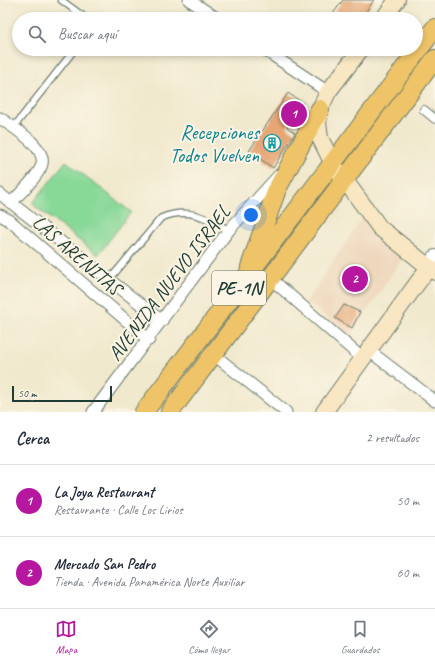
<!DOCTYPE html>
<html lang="es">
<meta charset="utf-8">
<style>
:root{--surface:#fff;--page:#f2f2f3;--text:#1f2937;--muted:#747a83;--line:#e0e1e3;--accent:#b5179e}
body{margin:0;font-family:Caveat,sans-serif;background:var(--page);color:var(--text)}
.scale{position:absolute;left:12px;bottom:10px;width:100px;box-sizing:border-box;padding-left:4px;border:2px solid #1f3d34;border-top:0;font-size:11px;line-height:14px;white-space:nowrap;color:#1f3d34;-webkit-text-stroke:3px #fcf5e5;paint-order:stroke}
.you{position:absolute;left:251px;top:215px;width:14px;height:14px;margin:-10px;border:3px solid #fff;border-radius:50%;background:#1a73e8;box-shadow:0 0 0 6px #1a73e833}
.badge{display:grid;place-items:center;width:26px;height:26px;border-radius:50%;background:var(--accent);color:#fff;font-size:13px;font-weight:700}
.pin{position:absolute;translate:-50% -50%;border:2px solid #fff;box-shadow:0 1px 4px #0006}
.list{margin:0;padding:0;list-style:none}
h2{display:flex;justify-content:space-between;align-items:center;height:52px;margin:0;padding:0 16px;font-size:17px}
h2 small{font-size:13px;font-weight:400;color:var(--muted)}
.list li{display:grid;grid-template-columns:26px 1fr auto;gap:12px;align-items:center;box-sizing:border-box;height:72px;padding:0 16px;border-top:1px solid var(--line)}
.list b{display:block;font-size:15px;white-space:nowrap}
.list p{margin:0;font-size:13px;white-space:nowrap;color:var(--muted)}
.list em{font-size:13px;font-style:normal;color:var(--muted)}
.icon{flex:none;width:22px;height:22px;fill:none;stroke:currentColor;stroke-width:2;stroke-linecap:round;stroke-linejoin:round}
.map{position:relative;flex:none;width:435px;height:412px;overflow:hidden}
.search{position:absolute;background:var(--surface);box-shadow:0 2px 6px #0003;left:12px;right:12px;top:12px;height:44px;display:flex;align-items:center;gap:10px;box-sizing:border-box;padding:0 14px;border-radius:22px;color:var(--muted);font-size:15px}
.sheet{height:196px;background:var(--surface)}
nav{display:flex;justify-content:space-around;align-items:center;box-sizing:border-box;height:56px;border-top:1px solid var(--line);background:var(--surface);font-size:11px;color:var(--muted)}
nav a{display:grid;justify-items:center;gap:2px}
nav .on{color:var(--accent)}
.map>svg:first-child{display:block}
</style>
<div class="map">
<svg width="435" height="412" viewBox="0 0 435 412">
<rect width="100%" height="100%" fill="#fcf5e5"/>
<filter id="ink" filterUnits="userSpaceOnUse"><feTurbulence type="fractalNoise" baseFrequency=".025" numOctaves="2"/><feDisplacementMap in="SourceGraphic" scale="8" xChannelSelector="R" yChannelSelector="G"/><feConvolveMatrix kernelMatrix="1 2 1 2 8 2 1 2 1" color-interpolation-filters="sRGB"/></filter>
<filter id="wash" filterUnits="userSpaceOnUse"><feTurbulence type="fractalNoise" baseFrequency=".012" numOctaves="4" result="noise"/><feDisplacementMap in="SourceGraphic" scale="16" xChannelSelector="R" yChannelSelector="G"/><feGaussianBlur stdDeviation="0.9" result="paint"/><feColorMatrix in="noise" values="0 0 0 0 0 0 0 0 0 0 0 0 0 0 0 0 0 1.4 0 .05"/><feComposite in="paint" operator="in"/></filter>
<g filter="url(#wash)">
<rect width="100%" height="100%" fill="#f1e9ce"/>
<path fill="#eed7bb" d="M362,218L404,256L351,335L306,302Z"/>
<path fill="#88d898" stroke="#548a66" d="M66,161L131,212L98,255L32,204Z"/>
<g id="blocks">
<g fill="#e6a674">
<path d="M343,0H374L361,19H329Z"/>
<path d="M288,93L303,103L287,127L295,133L273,168L249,151Z"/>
<path d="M344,305L360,312L352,328L335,318Z"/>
</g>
</g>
</g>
<g filter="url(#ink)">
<use href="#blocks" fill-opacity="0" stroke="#68796a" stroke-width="1"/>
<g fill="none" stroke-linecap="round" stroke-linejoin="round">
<defs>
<g id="service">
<path d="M61,0L87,19"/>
<path d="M13,128L75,49"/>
<path d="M110,279L161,218C188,207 205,217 229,230"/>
</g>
<path id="pedestrian" d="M424,110L435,119"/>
<g id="minor">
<path d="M189,0L218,19"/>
<path d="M263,49L328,92"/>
<path d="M0,118C12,127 50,148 41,167C35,180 21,192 11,203"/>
<path d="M0,194L162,321"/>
<path d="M0,215L9,220L149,340"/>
<path d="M270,278L362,358"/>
<path d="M368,350L435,401"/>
<path d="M213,354L286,412"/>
<path d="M93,412L229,230L279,175"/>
</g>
<path id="tertiary" d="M429,267L435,257"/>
<g id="secondary">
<path d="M383,19L397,0"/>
<path d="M361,49L328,92L320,109L318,123L320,138L333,164L380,228L435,272"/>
<path d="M324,412L429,267"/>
</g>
<g id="trunk">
<path d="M250,267L277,189L320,109"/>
<path d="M144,412L435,28"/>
<path d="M170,412L435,59"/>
</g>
</defs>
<use href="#service" stroke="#68796a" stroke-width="8"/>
<use href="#pedestrian" stroke="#68796a" stroke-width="10"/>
<use href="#minor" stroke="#68796a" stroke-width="13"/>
<use href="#tertiary" stroke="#68796a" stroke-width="16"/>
<use href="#secondary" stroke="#68796a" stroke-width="18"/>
<use href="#trunk" stroke="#68796a" stroke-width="20"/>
<use href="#service" stroke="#fff" stroke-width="5.5"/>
<use href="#pedestrian" stroke="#fff" stroke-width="8"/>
<use href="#minor" stroke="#fff" stroke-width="11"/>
<use href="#tertiary" stroke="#fff" stroke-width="14"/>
<use href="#secondary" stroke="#f9e7c3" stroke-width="16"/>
<use href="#trunk" stroke="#efc469" stroke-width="18"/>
</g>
</g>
<defs>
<symbol id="building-ring" viewBox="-11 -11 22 22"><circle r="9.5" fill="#fcf5e5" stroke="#0f9aa8" stroke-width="1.5"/><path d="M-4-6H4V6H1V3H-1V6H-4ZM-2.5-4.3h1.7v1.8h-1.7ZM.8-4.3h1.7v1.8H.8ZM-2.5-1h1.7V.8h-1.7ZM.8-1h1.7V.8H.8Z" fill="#0f9aa8"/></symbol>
</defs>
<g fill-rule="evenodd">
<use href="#building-ring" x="262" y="133" width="20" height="20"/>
</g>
<g text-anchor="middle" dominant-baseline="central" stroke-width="4" stroke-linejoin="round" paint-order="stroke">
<rect fill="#fcf5e5" stroke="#617469" stroke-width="1" x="212" y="271" width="54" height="34" rx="3"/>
<g font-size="19" font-weight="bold" fill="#1f3d34">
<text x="239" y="288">PE-1N</text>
</g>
<g font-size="20" fill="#0d838f" stroke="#fcf5e5" text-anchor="end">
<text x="259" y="132">Recepciones<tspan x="259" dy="23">Todos Vuelven</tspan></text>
</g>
<g font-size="20" fill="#1f3d34" stroke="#fcf5e5">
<text transform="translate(77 255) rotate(41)">LAS ARENITAS</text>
<text transform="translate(169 283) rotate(-53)">AVENIDA NUEVO ISRAEL</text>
</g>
</g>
</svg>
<div class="scale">50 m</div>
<div class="you"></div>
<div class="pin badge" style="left:294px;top:114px">1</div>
<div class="pin badge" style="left:355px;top:279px">2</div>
<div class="search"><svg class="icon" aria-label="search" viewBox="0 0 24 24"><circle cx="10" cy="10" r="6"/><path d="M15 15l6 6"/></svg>Buscar aquí</div>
</div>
<section class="sheet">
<h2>Cerca<small>2 resultados</small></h2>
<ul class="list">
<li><span class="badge">1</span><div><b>La Joya Restaurant</b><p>Restaurante · Calle Los Lirios</p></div><em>50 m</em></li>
<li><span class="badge">2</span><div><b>Mercado San Pedro</b><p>Tienda · Avenida Panamérica Norte Auxiliar</p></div><em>60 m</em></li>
</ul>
</section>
<nav>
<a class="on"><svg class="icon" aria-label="map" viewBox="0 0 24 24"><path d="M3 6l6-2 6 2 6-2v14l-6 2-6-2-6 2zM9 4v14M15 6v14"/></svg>Mapa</a>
<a><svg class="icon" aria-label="directions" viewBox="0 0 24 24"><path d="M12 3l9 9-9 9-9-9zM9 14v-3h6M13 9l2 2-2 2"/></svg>Cómo llegar</a>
<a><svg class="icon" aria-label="saved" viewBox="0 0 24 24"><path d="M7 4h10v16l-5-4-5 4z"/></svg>Guardados</a>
</nav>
